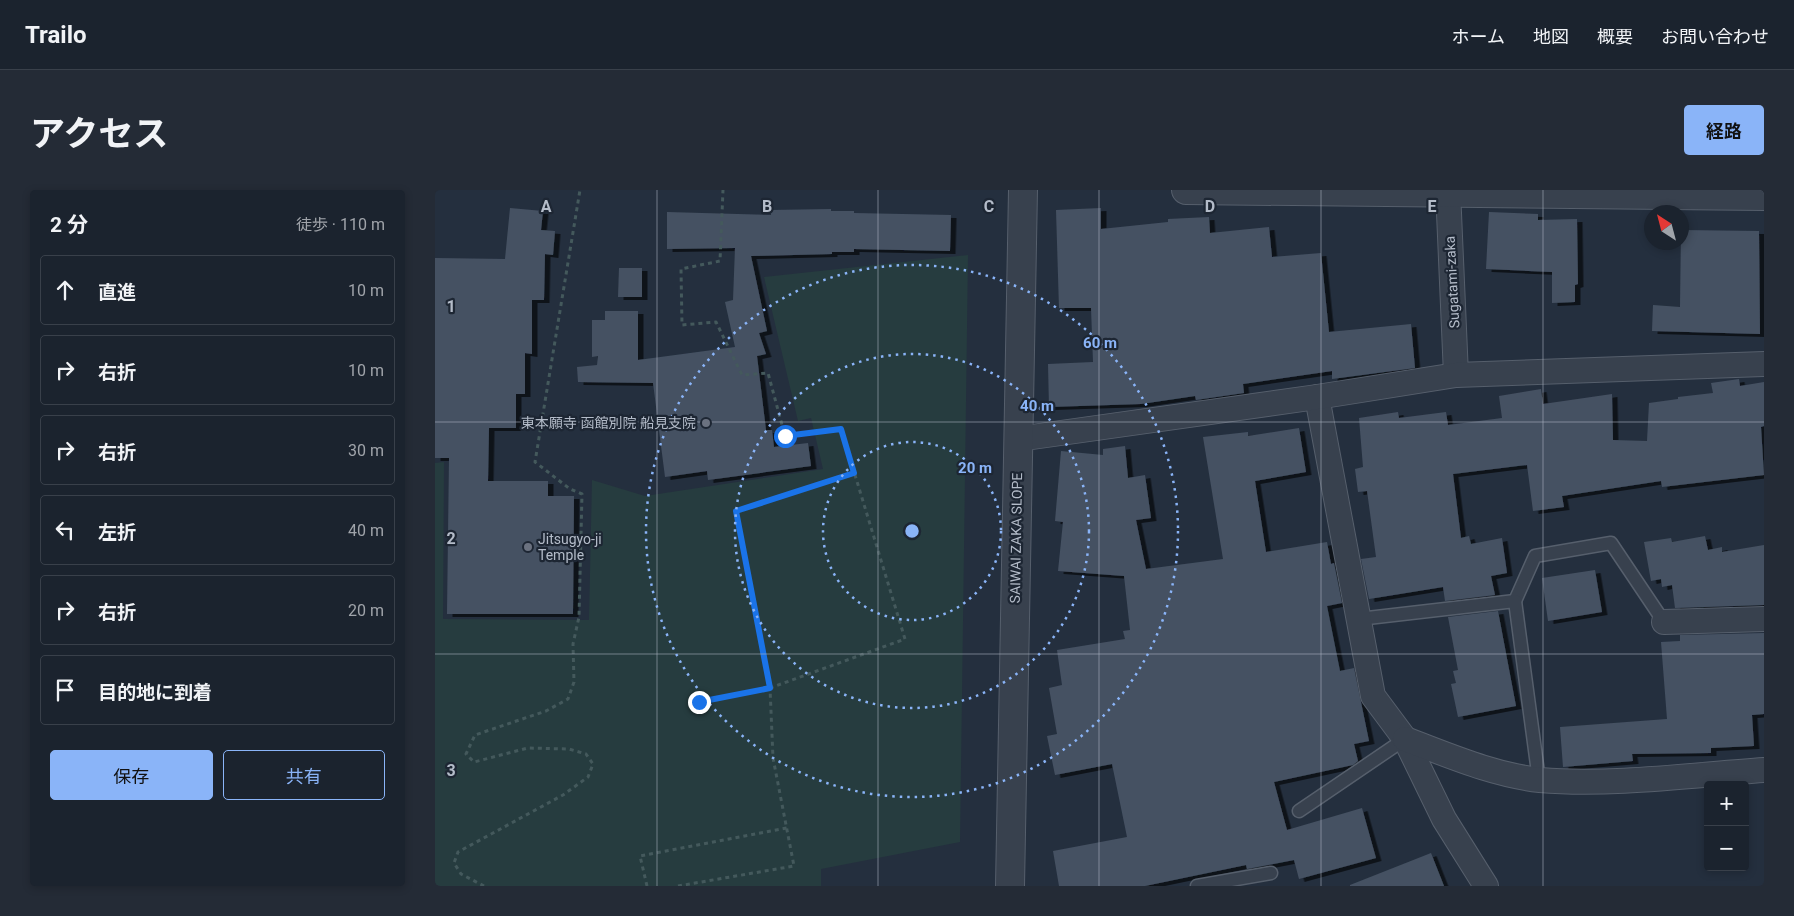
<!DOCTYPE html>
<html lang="ja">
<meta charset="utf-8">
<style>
:root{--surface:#1b232e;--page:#242b36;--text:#f1f3f6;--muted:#a0a4aa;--line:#39404a;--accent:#8ab4f8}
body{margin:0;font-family:Roboto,"Noto Sans JP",sans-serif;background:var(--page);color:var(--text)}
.controls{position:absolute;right:15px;bottom:15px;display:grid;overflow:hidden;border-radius:5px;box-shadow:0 2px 8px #0003}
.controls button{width:45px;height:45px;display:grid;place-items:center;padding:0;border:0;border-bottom:1px solid var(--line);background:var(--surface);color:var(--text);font:25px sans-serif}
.compass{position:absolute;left:1209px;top:15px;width:45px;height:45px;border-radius:50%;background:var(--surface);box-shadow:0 2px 8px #0003;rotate:324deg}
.stop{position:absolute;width:15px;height:15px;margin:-11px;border:4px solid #1a73e8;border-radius:50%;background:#fff}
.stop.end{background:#1a73e8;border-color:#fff;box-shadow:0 1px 5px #0008}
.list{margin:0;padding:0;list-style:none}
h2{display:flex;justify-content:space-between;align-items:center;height:65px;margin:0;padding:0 20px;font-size:21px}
h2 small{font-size:16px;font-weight:400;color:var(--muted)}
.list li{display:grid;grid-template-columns:32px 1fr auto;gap:15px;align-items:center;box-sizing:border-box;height:70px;margin:0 10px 10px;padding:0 10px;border:1px solid var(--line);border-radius:5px}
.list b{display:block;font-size:19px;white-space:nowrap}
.list em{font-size:16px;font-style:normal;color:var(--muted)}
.actions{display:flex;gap:10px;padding:15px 20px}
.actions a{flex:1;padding:11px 0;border:1px solid var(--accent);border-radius:5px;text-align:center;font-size:18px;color:var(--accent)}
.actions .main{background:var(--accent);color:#111}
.icon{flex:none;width:28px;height:28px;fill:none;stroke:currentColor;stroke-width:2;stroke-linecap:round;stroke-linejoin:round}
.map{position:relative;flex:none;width:1329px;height:696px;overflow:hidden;border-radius:5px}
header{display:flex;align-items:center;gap:30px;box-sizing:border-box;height:70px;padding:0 25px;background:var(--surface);border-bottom:1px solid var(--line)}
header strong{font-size:24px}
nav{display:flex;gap:28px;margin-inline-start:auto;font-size:18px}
.intro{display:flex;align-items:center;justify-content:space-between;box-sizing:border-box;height:120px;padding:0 30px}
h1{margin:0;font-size:35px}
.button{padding:12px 22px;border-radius:5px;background:var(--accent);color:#111;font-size:18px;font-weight:700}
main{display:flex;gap:30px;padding:0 30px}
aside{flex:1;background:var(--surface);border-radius:5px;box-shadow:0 2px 8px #0003}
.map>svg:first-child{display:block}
</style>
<header>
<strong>Trailo</strong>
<nav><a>ホーム</a><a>地図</a><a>概要</a><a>お問い合わせ</a></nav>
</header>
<div class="intro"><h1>アクセス</h1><a class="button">経路</a></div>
<main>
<aside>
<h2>2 分<small>徒歩 · 110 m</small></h2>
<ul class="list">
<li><svg class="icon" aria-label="ahead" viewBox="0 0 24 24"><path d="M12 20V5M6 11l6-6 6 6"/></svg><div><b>直進</b></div><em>10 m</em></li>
<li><svg class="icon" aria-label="right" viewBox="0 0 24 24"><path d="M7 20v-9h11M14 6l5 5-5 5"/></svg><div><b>右折</b></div><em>10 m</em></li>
<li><svg class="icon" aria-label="right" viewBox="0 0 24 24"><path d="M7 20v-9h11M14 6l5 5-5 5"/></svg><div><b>右折</b></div><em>30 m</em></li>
<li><svg class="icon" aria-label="left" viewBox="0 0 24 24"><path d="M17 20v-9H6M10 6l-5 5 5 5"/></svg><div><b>左折</b></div><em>40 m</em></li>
<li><svg class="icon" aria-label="right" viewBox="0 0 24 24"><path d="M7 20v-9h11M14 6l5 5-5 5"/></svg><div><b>右折</b></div><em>20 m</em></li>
<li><svg class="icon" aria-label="arrive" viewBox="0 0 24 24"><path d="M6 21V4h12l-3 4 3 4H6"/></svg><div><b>目的地に到着</b></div></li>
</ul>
<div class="actions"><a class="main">保存</a><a>共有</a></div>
</aside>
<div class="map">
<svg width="1329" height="696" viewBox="0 0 1329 696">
<defs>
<filter id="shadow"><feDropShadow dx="5.5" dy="3" stdDeviation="0" flood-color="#0009"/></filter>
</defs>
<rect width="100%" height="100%" fill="#242f3e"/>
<path fill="#263c3f" d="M533,65L525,652L386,679V696H0V273L9,272L8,429L154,430L157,290L210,306L388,279L376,228L363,231L329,87Z"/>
<g fill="#455162" filter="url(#shadow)">
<path d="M75,18L108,21L106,40L120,41L118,65L110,64L109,110H97V164L90,163V204H81V238H54L53,291H113V306H139L138,424H12L14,268H0V68L70,69Z"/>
<path d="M666,18V39L733,32V29L774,27L775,43L834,37L837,67L886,63L894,142L976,134L980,178L897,189V181L808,194L809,203L761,210L760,206L706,214L614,217L613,174L658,172L656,118H624L621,20Z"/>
<path d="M396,19V21H419V23L516,25L515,61L419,59V62H397V64L316,66L332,141L324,143L331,164L322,166L331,240H337L339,257L373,253L376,276L273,290L272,281L230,287L218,193L143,192L142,177L162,175L163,166L157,167V130H170V121H203V170L300,157L290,112L298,110L300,58L232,59V22L336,25V20Z"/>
<path d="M1054,22L1103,24V30L1142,29L1143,94L1140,95V112L1117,113V82L1051,79Z"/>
<path d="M1246,40L1324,41L1325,144L1217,141L1218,115L1245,117Z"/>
<path d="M184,78H207V107H183Z"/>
<path d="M1304,189L1305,196L1329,192V236L1326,237L1329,285L1227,297L1226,291L1127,306L1129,317L1098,321L1092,275L1018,284L1026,348L1034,346L1036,354L1067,348L1072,383L1056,386L1060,405L1010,411L1008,397L934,409L926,369L941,367L932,301L923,302L920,279L928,277L924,228L963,222L964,228L1011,222L1013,235L1067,228L1064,206L1106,199L1108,214L1177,204L1178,250L1212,251L1214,213L1243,209V207L1278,203L1276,193Z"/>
<path d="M864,238L871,282L820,291L831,362L892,352L896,374L899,373L907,413L892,416L905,481L919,478L934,551L919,554L923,571L918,575L839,592L852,640L927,618L941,668L864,689L859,670L812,679L811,675L710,696H624L618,661L692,647L677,574L620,585L612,546L622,544L614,498L627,495L622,460L690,449L688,441L695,440L689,386L623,381L628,332L620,331L626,261L668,265V259L690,256L693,288L710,285L716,328L701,330L711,379L788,369L768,247L813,242V246Z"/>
<path d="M1270,346L1273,360L1287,357V362L1329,355V415L1240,418L1237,395L1227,397L1226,389L1216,391L1209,352L1236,348L1237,352Z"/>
<path d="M1160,380L1167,422L1113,431L1107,388Z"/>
<path d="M1063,421L1081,516L1023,527L1016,494L1021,493L1018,481L1023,480L1013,427Z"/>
<path d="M1329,443V524L1317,525L1319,556L1276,558V563L1197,564L1198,571L1128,577L1125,537L1232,529L1226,452L1245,451V445Z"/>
<path d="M996,663L1009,696H915V695Z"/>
</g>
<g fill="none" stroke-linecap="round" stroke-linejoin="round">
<defs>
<g id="service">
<path d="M1080,411L1100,366L1176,353L1229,432"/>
<path d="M924,429L1080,411L1104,590"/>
<path d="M864,621L970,549"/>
<path d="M762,696L836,683"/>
</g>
<g id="minor">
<path d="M1013,0L1021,185"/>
<path d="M882,207L938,506L970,549L1009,629L1051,696"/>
<path d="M583,249L882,207L1021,185L1329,174"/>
<path d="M1229,432L1329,429"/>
<path d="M970,549C1013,565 1058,585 1105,590C1175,596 1258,585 1329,580"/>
</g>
<g id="tertiary">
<path d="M751,0L1329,6"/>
<path d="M575,696L588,0"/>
</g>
</defs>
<use href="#service" stroke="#565f6c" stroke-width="15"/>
<use href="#minor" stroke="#565f6c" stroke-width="26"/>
<use href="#tertiary" stroke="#565f6c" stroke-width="30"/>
<g stroke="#44595c" stroke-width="3" stroke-dasharray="4 4" stroke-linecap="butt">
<path d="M264,512L335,498L470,449L406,239L350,246L333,183L307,185L281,132L247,135L246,79L285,71L288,0"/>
<path d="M49,696L26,684L19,673L23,662L128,605L153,587L158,574L151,564L134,559L93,558L39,572L31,564L40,545L111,521L133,509L139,492L138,454L144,427L147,304L135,299L100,272L145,0"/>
<path d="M212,696L205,666L352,638"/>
<path d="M243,696L359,676L338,568L335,498L301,321L419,283"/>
</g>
<use href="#service" stroke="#38414e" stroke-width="12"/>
<use href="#minor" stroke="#38414e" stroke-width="24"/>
<use href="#tertiary" stroke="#38414e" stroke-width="28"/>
</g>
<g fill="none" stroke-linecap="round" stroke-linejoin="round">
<path stroke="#1a73e8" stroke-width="6" d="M264,512L335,498L301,321L419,283L406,239L350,246"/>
</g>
<path fill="none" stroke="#b4bcc9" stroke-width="1" stroke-opacity="0.55" d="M222,0V696M443,0V696M664,0V696M886,0V696M1108,0V696M0,232H1329M0,464H1329"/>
<g fill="none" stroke="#8ab4f8" stroke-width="2.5" stroke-dasharray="2.5 5">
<circle cx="477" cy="341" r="89"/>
<circle cx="477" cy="341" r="177"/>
<circle cx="477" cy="341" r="266"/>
</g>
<g fill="#6b7280" stroke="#1d2633" stroke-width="2">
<circle cx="271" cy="233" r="5"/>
<circle cx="93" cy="357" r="5"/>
</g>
<g text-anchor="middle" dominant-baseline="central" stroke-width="4.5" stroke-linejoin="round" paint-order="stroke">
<g font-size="14" fill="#b4bcc9" stroke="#1d2633">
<text transform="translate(1017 92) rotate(-93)">Sugatami-zaka</text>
<text transform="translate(581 348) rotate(-89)">SAIWAI ZAKA SLOPE</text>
</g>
<g font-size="14" fill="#b4bcc9" stroke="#1d2633" text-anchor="end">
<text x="261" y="233">東本願寺 函館別院 船見支院</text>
<text x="103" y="349" text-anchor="start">Jitsugyo-ji<tspan x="103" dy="16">Temple</tspan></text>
</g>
</g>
<g font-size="16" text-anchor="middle" font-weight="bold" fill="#b4bcc9" stroke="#1d2633" stroke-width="4.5" stroke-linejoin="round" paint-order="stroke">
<text x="111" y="22">A</text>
<text x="332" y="22">B</text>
<text x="554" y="22">C</text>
<text x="775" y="22">D</text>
<text x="997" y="22">E</text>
<text x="16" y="122">1</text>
<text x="16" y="354">2</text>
<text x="16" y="586">3</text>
</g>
<circle cx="477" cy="341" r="8" fill="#8ab4f8" stroke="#1d2633" stroke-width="2.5"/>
<g font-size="15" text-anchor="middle" font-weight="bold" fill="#8ab4f8" stroke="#1d2633" stroke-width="4.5" stroke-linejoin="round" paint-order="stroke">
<text x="665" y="158">60 m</text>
<text x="602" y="221">40 m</text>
<text x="540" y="283">20 m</text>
</g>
</svg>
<div class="controls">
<button>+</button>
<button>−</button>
</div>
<svg class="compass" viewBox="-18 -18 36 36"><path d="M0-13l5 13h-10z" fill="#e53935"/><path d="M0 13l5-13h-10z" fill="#a0a4aa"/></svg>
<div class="stop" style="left:350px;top:246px"></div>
<div class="stop end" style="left:264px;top:512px"></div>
</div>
</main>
